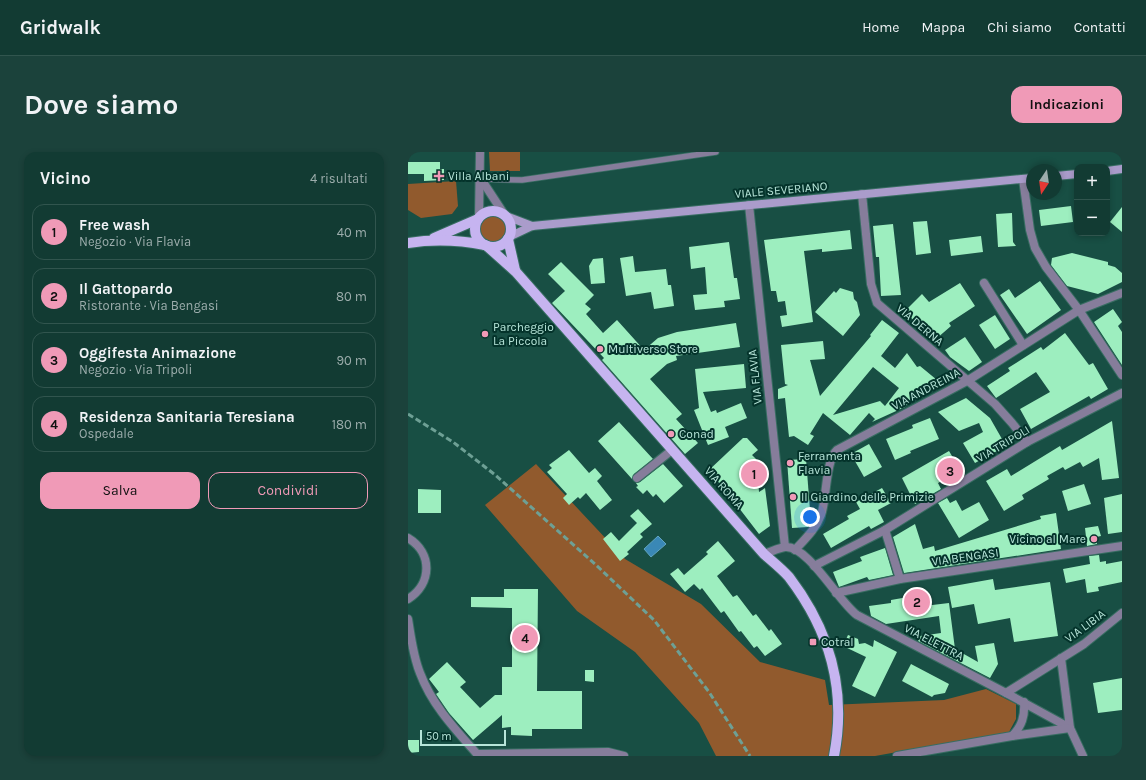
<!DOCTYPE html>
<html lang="it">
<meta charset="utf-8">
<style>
:root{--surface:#123b33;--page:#1b423b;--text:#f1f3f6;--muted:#9cadac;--line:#31554e;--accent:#f09ab7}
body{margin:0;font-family:Karla,sans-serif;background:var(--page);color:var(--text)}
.controls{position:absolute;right:12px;top:12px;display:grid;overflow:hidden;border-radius:8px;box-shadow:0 2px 6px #0003}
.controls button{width:36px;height:36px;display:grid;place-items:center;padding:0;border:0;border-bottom:1px solid var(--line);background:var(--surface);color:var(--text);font:20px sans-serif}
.compass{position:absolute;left:618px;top:12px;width:36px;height:36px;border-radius:50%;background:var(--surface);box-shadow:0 2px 6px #0003;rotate:193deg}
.scale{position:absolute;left:12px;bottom:10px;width:86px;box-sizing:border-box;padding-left:4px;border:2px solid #b7e5d9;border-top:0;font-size:11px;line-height:14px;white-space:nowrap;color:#b7e5d9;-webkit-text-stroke:3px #04332b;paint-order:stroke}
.you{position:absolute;left:402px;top:365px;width:14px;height:14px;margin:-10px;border:3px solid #fff;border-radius:50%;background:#1a73e8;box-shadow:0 0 0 6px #1a73e833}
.badge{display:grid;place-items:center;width:26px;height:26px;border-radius:50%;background:var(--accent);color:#111;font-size:13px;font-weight:700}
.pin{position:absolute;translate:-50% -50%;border:2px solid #fff;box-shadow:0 1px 4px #0006}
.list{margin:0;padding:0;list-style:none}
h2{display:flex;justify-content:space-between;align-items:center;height:52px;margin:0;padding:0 16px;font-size:17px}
h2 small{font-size:13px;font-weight:400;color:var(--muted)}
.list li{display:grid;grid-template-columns:26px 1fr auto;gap:12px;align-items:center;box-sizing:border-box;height:56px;margin:0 8px 8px;padding:0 8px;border:1px solid var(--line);border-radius:12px}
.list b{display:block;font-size:15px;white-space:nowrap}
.list p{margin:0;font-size:13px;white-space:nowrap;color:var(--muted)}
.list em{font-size:13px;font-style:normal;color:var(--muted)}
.actions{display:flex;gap:8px;padding:12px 16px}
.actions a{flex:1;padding:9px 0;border:1px solid var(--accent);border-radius:12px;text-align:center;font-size:14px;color:var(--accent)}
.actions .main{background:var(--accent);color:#111}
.map{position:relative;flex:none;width:714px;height:604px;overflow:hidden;border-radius:12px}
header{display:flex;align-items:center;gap:24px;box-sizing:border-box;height:56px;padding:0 20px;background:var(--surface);border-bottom:1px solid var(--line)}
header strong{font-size:19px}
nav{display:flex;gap:22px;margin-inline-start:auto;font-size:14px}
.intro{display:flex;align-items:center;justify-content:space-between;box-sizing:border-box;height:96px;padding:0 24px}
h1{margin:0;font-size:28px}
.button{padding:10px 18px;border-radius:12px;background:var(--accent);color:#111;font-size:14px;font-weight:700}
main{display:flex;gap:24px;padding:0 24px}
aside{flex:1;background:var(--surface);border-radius:12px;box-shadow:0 2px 6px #0003}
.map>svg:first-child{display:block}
</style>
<header>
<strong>Gridwalk</strong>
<nav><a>Home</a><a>Mappa</a><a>Chi siamo</a><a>Contatti</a></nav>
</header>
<div class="intro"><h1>Dove siamo</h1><a class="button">Indicazioni</a></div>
<main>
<aside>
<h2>Vicino<small>4 risultati</small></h2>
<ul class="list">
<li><span class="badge">1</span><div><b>Free wash</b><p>Negozio · Via Flavia</p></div><em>40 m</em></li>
<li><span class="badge">2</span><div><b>Il Gattopardo</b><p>Ristorante · Via Bengasi</p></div><em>80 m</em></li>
<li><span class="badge">3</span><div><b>Oggifesta Animazione</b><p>Negozio · Via Tripoli</p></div><em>90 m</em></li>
<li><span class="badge">4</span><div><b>Residenza Sanitaria Teresiana</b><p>Ospedale</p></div><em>180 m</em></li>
</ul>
<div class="actions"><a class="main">Salva</a><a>Condividi</a></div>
</aside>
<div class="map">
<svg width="714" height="604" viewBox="0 0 714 604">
<rect width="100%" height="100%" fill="#184f44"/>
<g fill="#915a2d">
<path d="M81,0H112V19H82Z"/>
<path d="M48,29L50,54L44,62L13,66L0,58V32Z"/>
<circle cx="85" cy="77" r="13"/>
<path d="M128,312L217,407L293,452L352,510L417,528L421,553L536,548L578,537L608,552V567L601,580L467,604H308L291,571L227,500L169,459L77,353Z"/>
</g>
<path fill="#3a88b6" stroke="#60a4c0" d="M250,384L258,392L243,405L236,397Z"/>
<g fill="#9deebf" fill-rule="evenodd">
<path d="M0,10H32V17H36V28L16,29V22H0Z"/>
<path d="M663,54L665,70L633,74L631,58Z"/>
<path d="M714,55V80L702,70Z"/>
<path d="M604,61L605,90L608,94L590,95L588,62Z"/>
<path d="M519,69L523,101L508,103L505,70Z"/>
<path d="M485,72L493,143L473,144L471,105H468L465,74Z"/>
<path d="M442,78L444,97L414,100V97L396,99L405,170L374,175L372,164L379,163L377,149L370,150L368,139H363L356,88Z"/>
<path d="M573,84L575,100L543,104L541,88Z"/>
<path d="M321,90L326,126H329L332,147L316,149L317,155L287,158L285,143L299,142L297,115L283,117L281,95Z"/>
<path d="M664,101L700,110V113L707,115L714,121V130L690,142L659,134L643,113L644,106Z"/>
<path d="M225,104L227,120L258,117L260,133H263L266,154L246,157L243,140L218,144L212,106Z"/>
<path d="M195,106L197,131L183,132L181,114L185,107Z"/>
<path d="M153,110L186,143L177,152L183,157L178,162L195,181L209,168L236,198L250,186L269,180L328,171L332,195L268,204L269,208L259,212L242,227L274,262L268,267L290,291L277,302L194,208L196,206L144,151L157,139L140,122Z"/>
<path d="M632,129L653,158L619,182L592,143L601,137L607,146Z"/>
<path d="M552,131L567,154L541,171L543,174L528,187L510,165L506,169L497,159L514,142L521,150Z"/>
<path d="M432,136L445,140L446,147L449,150L452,163L435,184L407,160L426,139L428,141Z"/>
<path d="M705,157L714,170L710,174L714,180V213L686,170Z"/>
<path d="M587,163L602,187L587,197L571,173Z"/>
<path d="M474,168L491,181L473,204L487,216L499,201L509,215L512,214L529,228L517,243L511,238L497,255L464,270L467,267L461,261L442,283L415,261L402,282L406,284L400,293L386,284L381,285L377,246L370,247V237L380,233L377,232L373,193L415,189L417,207L402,208L412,244L463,184L462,183ZM465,215L491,236L477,254L472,249L425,263Z"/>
<path d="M657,181L681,213L685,211L700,237L683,247L681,244L623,277L612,257L642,240L628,220L588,246L579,234L602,219L600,216L633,195L635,198Z"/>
<path d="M557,185L574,210L561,219L542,205L537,198Z"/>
<path d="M336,212L338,236L295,240L303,260L308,258L309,261L333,251L339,266L317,275L321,285L300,293L286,258L291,256L287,217Z"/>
<path d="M558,246L582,266L598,294L567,311L555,291L575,280L571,271L551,279L530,260Z"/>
<path d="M522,266L531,287L502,299L503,301L487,308L478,287L505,276L504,273Z"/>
<path d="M704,269L711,326L694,328L691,306L675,315L672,310L657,318L655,315L639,324L641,327L614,343L616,347L596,359L578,329L599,317L603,324L652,294L654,298Z"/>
<path d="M211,270L245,307L226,322L224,327L190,289Z"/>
<path d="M335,286H339L350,298L344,303L348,307L351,340L357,336L362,374L351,382L331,356L333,354L300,319Z"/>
<path d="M461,292L474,315L456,325L443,302Z"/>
<path d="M161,298L181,321L187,316L194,324L189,329L204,348L192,358L178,341L172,347L170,345L161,353L155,346L159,342L139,320L144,316L141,313Z"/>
<path d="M541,299L553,319L530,331L533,337L507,352L494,326Z"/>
<path d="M398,307L403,371L400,375L384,376L379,308Z"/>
<path d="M255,312L275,334L256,351L248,342L245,345L239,338L235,342L228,335L230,334L228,331L232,330Z"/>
<path d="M676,332L683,352L660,359L654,339Z"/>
<path d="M474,336L483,351L470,358L476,370L463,377L461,374L423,396L415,382L441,367L439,364L452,357L448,350Z"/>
<path d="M10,337L33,338V361H10Z"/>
<path d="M714,342V380L700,382L696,346Z"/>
<path d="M539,346L542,351L548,348L554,359L571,350L581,368L551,386L530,351Z"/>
<path d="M230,357L244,372L232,382L235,385L219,400L221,402L212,409L195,387L203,380L211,389L229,371L222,364Z"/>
<path d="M648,361L653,397L496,421L485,385L507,372L515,397L526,394L527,399L633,367L632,364Z"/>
<path d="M690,374L693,384L688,385L689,392L679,394L677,376Z"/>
<path d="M310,389L327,409L309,424L325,445L329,443L345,464L348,462L361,479L363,477L374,492L357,504L349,494L346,496L333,479L331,480L316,459L313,461L294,436L292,438L286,432L277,440L262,422L270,416L276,423L300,402L298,400Z"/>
<path d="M477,396L485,423L461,428L459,425L431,435L425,420L454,409L452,405Z"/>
<path d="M691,403L692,410L698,409V412L714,409V430L690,435L691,439L679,441L677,427L658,431L655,417L682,412L681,404Z"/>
<path d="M585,427L587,438L642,430L650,484L606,490L602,466L570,472L566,452L544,456L540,435Z"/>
<path d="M96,437H130L129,539H174V577H124V584L103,583V575L94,576V563L65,588L41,561L28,542L31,540L21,527L39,510L58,530L52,535L72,556L87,543H94V515H104V456L63,455V445H96Z"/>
<path d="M500,445L501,448L515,445L516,454L541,451L547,497L570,510L567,494L586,491L590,512L582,526L510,489L512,484L533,481L531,464L478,472L463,464L461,454L483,451V448Z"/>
<path d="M440,483L450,487L451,492L457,491L465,495L466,488L489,500L467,545L444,534L458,505L435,494Z"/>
<path d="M503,512L541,532L537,541L526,543L524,545L494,529Z"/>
<path d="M177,518H186V530L177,529Z"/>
<path d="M714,526V558L690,561L685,531Z"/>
<path d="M0,588H11V600L0,601Z"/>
</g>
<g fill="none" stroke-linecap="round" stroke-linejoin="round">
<defs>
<path id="lane" d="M73,27L114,28L308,0"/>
<g id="street">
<path d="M73,27L96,62"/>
<path d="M615,27L622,78L627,96L638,115L671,158L714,223"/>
<path d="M454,42L463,132L469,151L587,252L604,271L619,290"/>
<path d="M341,53L377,395"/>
<path d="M71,65L72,0"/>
<path d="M576,131L615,193"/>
<path d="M229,326L264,298"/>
<path d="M477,378L492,427"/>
<path d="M0,386C25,401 24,432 0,447"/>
<path d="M387,398C397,387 408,377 413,363C419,347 417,309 429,298L559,229L671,158L714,141"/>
<path d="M356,402C363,400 370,396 377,395C400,393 430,449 449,463L598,541"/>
<path d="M406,414L477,378L619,290L714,241"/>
<path d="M428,441L492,427L714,394"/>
<path d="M0,467C3,485 5,504 12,521C24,553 47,577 69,602L200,600L216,604"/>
<path d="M653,506L662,576L598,541L676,492L714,461"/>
<path d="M616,550C617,564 614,574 604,584L662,576L675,604"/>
<path d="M489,604L604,584"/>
</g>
<g id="secondary">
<path d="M699,19L714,17"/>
<path d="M648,24L669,22"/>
<path d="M98,64L124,74"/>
<path d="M101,85L124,74L624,26"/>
</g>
<g id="primary">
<circle cx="85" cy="77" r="18"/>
<path d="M26,86L70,67"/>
<path d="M100,87L107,118"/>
<path d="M0,91C26,87 51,88 77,93"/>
<path d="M79,94L108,120L356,402C364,409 374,417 381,425C422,479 439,537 426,604"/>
</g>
</defs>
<use href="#lane" stroke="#386d62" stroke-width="7"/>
<use href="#street" stroke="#386d62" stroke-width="10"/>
<use href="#secondary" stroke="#386d62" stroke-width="10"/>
<use href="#primary" stroke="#386d62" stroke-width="12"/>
<use href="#lane" stroke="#867d9b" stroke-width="5.5"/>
<use href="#street" stroke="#867d9b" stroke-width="8"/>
<use href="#secondary" stroke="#aa9ccb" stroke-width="8"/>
<use href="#primary" stroke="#c6b4f0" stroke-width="10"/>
<path stroke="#6ea095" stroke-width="3" stroke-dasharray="6 3" stroke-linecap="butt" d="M0,262L45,290L86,322L187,412L246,468L301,540L342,604"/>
</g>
<g fill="#f09ab7" stroke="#04332b" stroke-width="1.5">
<path d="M29 18h4v4h4v4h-4v4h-4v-4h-4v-4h4z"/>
<circle cx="77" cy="182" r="4"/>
<circle cx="192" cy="197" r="4"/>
<circle cx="263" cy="282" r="4"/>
<circle cx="382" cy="311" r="4"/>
<circle cx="385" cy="345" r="4"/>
<circle cx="686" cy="387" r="4"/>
<rect x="401" y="486" width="8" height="8" rx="2"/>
</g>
<g text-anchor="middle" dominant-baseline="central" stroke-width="4" stroke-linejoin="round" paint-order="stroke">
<g font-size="12" fill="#b7e5d9" stroke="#04332b" text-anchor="start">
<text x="40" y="24">Villa Albani</text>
<text x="85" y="175">Parcheggio<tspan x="85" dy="14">La Piccola</tspan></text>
<text x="200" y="197">Multiverso Store</text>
<text x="271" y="282">Conad</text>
<text x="390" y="304">Ferramenta<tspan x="390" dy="14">Flavia</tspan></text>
<text x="393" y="345">Il Giardino delle Primizie</text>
<text x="678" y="387" text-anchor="end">Vicino al Mare</text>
<text x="413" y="490">Cotral</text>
</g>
<g font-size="12" fill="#b7e5d9" stroke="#04332b">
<text transform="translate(373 38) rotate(-5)">VIALE SEVERIANO</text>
<text transform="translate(512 173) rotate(40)">VIA DERNA</text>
<text transform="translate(347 225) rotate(-96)">VIA FLAVIA</text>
<text transform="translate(518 237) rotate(-28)">VIA ANDREINA</text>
<text transform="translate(595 292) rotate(-31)">VIA TRIPOLI</text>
<text transform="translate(316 336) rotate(48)">VIA ROMA</text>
<text transform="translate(557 405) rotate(-8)">VIA BENGASI</text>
<text transform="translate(677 474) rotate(-36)">VIA LIBIA</text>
<text transform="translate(526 490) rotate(27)">VIA ELETTRA</text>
</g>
</g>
</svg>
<div class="controls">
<button>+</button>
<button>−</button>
</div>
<svg class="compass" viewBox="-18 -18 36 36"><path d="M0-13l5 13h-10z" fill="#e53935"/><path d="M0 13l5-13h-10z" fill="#9cadac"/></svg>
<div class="scale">50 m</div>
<div class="you"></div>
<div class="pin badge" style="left:346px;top:322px">1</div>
<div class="pin badge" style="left:509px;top:450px">2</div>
<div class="pin badge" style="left:542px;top:319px">3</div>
<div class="pin badge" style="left:117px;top:486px">4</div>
</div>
</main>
